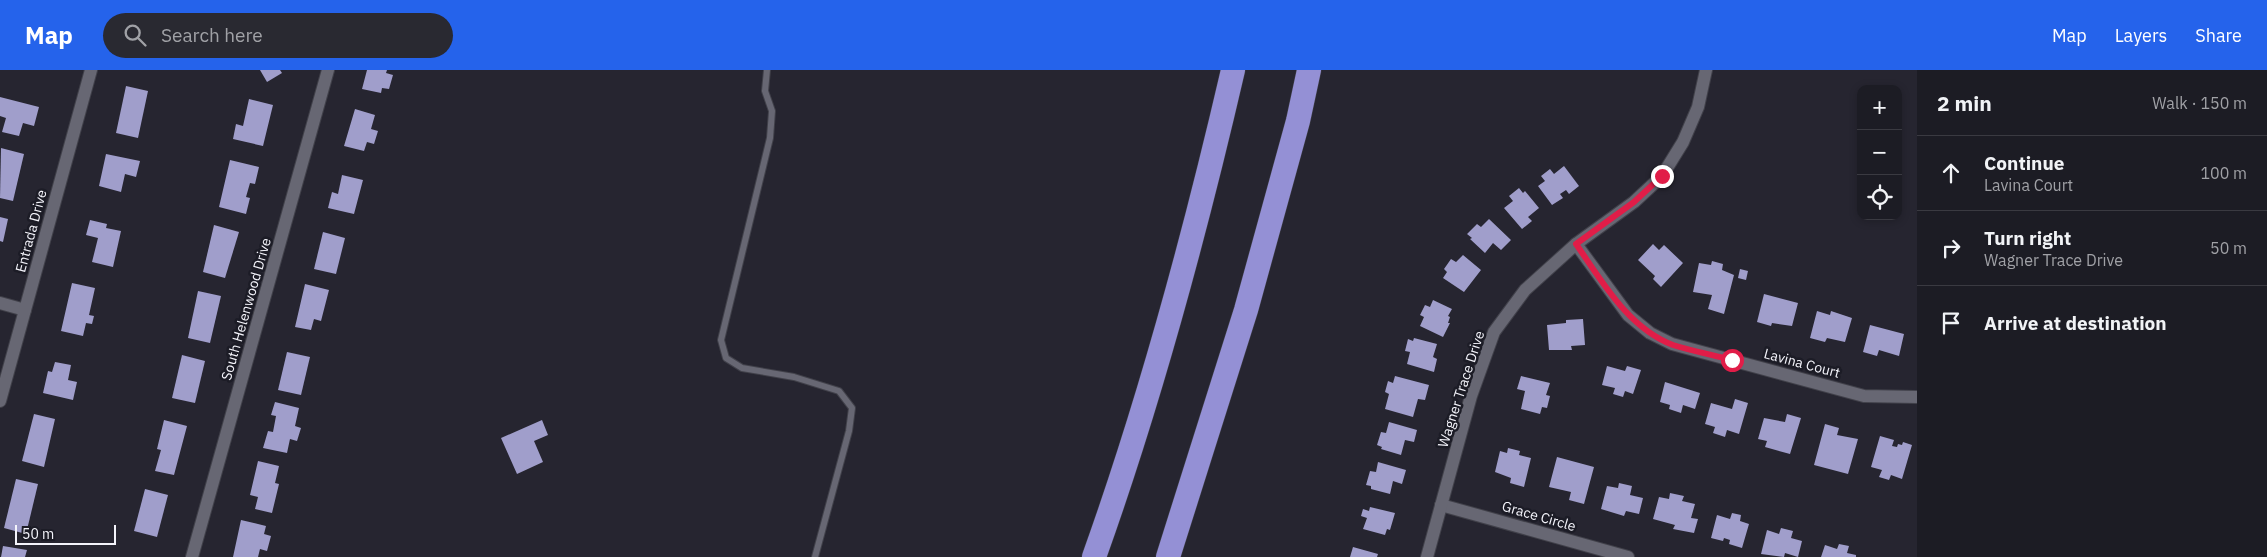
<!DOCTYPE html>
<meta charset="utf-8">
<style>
:root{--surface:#1c1c24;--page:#292931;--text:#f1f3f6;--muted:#a0a1a6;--line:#3a3a41;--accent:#2563eb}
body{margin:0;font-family:"IBM Plex Sans",sans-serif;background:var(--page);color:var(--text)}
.controls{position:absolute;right:15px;top:15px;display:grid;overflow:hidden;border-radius:10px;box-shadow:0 2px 8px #0003}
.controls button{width:45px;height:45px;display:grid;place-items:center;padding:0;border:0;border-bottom:1px solid var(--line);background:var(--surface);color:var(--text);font:25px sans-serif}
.scale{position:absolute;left:15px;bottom:12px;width:101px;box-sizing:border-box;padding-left:5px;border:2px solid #f4f4fb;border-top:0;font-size:14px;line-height:18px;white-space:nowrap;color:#f4f4fb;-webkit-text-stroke:4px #1c1c26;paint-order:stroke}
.stop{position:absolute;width:15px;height:15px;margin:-11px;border:4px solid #e11d48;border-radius:50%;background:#fff}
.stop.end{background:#e11d48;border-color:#fff;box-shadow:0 1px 5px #0008}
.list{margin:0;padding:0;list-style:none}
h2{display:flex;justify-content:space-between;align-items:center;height:65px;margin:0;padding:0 20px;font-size:21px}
h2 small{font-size:16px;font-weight:400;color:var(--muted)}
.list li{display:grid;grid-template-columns:32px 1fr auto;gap:15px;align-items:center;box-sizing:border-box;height:75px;padding:0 20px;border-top:1px solid var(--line)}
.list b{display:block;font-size:19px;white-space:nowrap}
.list p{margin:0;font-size:16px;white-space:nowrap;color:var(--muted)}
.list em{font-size:16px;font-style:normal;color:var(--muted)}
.icon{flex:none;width:28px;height:28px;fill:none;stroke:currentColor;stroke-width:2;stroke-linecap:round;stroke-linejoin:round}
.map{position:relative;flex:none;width:1917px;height:487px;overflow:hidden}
header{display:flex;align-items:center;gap:30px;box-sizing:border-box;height:70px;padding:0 25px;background:var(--accent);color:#fff}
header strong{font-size:24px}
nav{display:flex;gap:28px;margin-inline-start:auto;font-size:18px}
.search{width:350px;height:45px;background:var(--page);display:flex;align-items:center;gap:12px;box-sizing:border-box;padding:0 18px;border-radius:28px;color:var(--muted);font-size:19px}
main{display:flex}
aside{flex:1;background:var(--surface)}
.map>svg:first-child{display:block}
</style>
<header>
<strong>Map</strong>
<div class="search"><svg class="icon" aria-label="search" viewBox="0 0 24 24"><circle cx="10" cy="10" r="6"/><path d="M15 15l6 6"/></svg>Search here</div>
<nav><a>Map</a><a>Layers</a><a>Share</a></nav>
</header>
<main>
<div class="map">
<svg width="1917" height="487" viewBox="0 0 1917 487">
<rect width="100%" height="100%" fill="#262530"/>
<g fill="#a09ecb">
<path d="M260,0H280L282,3L267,12Z"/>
<path d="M367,0H387L386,3L393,5L389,19L382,18L381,23L362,19Z"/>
<path d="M126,16L148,21L138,68L116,63Z"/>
<path d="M0,27L39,37L34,56L23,53L19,66L2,62L6,48L0,46Z"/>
<path d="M249,29L273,35L263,76L233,69L236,54L243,56Z"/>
<path d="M355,39L375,45L371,59L378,61L374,74L367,72L364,81L344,76Z"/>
<path d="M1,78L24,84L13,131L0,128Z"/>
<path d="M106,84L140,91L136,107L125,104L121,122L99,116Z"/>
<path d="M230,90L259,97L255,114L250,113L246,127L250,128L246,144L219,137Z"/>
<path d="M1564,96L1579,116L1569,124L1566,120L1560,124L1563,128L1552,135L1538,116L1545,111L1541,106L1550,99L1554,104Z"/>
<path d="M342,105L363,110L354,144L328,138L332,122L338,124Z"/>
<path d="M1519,118L1523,123L1525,121L1539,138L1528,147L1532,151L1522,159L1504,138L1513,131L1509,126Z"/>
<path d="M0,147L8,149L3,172L0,171Z"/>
<path d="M1489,149L1511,170L1501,180L1493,173L1485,183L1470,169L1472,168L1467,164L1477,154L1481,157Z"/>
<path d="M90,150L107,154L106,158L121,161L113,197L92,192L98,168L86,165Z"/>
<path d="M214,155L239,162L225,208L203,202Z"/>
<path d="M323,162L345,168L336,204L314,199Z"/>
<path d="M1653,174L1659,180L1664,175L1683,193L1661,217L1653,209L1655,206L1638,190Z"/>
<path d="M1463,185L1481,200L1464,222L1443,208L1447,202L1444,199L1451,189L1456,192Z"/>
<path d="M1712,191L1723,194L1722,200L1734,205L1724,244L1708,239L1712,225L1693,222L1699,193L1711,195Z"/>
<path d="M1740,199L1748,201L1746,210L1738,208Z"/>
<path d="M72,213L95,218L89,245L94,246L92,254L86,253L83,266L61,261Z"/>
<path d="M305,214L329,220L321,251L314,249L311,260L295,257Z"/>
<path d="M198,221L221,226L210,273L188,268Z"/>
<path d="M1764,224L1798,233L1792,256L1772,253L1771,256L1757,252Z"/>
<path d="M1433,230L1452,239L1448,246L1450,247L1448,253H1450L1443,267L1420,256L1424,247L1420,245L1425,235L1430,237Z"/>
<path d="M1817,241L1830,245L1831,241L1852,248L1845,272L1827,268L1825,272L1810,268Z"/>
<path d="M1583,249L1585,275L1571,276L1572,280H1549L1547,255L1566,253V250Z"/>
<path d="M1870,255L1904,264L1899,286L1879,280L1877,286L1863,282Z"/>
<path d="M1414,268L1437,274L1433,287L1437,289L1434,302L1407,294L1410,282L1405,281L1408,269L1413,271Z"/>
<path d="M287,282L310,287L301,325L278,320Z"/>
<path d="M182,285L205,291L195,333L172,328Z"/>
<path d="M55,292L71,295L68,310L77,312L73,330L43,323L48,301L52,302Z"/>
<path d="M1607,296L1625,301L1627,296L1641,300L1633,324L1625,321L1623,327L1613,324L1615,318L1602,315Z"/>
<path d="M1395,306L1429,315L1425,330L1418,329L1413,347L1385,339L1389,324L1385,322L1388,311L1393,313Z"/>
<path d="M1521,306L1550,313L1546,325L1550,326L1547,338L1542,337L1540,344L1521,339L1525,321L1517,319Z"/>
<path d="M1665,312L1700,323L1695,339L1683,335L1681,343L1669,339L1670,335L1660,332Z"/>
<path d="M1735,329L1748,333L1739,364L1727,360L1725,367L1713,363L1715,357L1705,354L1711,333L1732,339Z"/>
<path d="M275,332L299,338L295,356L301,358L297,371L290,369L287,383L263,378L268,361L273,362L276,346L271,345Z"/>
<path d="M34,344L55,349L44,397L22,391Z"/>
<path d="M1787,344L1801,348L1790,384L1765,377L1767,371L1758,369L1764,348L1785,352Z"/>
<path d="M164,350L187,356L174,405L155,401L161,380L157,379Z"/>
<path d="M542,350L548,365L534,371L543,392L517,404L501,368Z"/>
<path d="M1389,352L1417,360L1414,372L1405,370L1401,385L1381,379L1382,377L1377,375L1381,362L1386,363Z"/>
<path d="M1825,354L1839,358L1837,365L1858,369L1848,404L1814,395Z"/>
<path d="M1880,366L1894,370L1892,376L1897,377L1898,374L1902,375L1903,372L1912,375L1902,409L1891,405L1889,410L1879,407L1882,400L1871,397Z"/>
<path d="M1508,378L1520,381L1519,385L1531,388L1524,417L1510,413L1511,408L1495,402L1500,381L1507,383Z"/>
<path d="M1557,387L1594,397L1584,434L1569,430L1571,422L1549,417Z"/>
<path d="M258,391L279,396L275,413L279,414L272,443L255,439L258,427L250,425Z"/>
<path d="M1378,392L1406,400L1402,414L1393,411L1390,424L1371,419V416L1366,415L1370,401L1376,402Z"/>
<path d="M16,409L38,414L26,464L4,458Z"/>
<path d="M1619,413L1632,416L1630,425L1643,428L1639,444L1626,441L1624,446L1601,439L1607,416L1618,418Z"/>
<path d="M145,419L168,425L157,467L134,461Z"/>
<path d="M1670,423L1684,426L1682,431L1695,434L1691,448L1698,449L1694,463L1673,459L1675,455L1653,449L1659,427L1669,429Z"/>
<path d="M1370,437L1395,443L1390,460L1387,459L1385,465L1363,459L1367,448L1361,446L1363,439L1369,441Z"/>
<path d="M1732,443L1741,445L1740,451L1749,454L1742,478L1729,474L1730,470L1724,468L1723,471L1711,468L1717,445L1730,449Z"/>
<path d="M241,450L266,456L264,464L271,466L267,481L260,479L258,487H233Z"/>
<path d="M1781,458L1793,461L1791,468L1802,471L1798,487L1785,483L1784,487L1761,484L1767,460L1779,464Z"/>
<path d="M1839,474L1849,476L1847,483L1856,485V487H1821L1825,475L1837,479Z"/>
<path d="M3,476L27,480L25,487H1Z"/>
<path d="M1353,477L1378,484L1377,487H1350Z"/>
</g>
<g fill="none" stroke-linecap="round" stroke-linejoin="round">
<defs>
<path id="lane" d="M767,0L765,21L772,41L770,68L721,270L726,288L742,298L794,307L839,321L852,338L849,361L815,487"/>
<g id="street">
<path d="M1576,174L1628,245L1650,263L1672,274L1864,326L1917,327"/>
<path d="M0,233L25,240"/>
<path d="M0,331L91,0"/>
<path d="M1441,435L1628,487"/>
<path d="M192,487L328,0"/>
<path d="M1427,487L1471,326L1494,262L1525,220L1576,174L1634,132L1662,106L1683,72L1698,37L1706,0"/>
</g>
<g id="highway">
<path d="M1094,487C1151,328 1195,164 1233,0"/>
<path d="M1168,487L1246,240L1298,51L1309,0"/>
</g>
</defs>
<use href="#lane" stroke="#41414a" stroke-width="8"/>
<use href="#street" stroke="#41414a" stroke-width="14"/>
<use href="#highway" stroke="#41414a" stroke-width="25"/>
<use href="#lane" stroke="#676773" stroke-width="6"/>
<use href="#street" stroke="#676773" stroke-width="12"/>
<use href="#highway" stroke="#9490d5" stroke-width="24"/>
</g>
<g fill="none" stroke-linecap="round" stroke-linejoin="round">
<path stroke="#e11d48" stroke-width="6" d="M1662,106L1634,132L1576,174C1602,211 1628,258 1673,275C1692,281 1713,285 1732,290"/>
</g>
<g text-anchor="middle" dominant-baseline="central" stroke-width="5" stroke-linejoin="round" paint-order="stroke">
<g font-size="14" fill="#f4f4fb" stroke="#1c1c26">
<text transform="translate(31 161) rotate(-75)">Entrada Drive</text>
<text transform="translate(246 239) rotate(-74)">South Helenwood Drive</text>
<text transform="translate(1802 293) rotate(15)">Lavina Court</text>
<text transform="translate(1461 319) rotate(-72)">Wagner Trace Drive</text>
<text transform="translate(1539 446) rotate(16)">Grace Circle</text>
</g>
</g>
</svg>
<div class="controls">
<button>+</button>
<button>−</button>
<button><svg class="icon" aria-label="locate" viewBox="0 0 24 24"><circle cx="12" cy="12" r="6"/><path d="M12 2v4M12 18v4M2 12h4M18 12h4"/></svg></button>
</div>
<div class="scale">50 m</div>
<div class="stop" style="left:1732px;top:290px"></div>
<div class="stop end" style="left:1662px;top:106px"></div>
</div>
<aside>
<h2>2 min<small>Walk · 150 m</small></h2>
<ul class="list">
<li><svg class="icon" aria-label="ahead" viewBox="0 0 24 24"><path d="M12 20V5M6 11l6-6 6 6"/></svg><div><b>Continue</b><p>Lavina Court</p></div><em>100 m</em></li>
<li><svg class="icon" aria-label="right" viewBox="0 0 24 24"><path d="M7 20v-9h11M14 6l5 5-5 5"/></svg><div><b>Turn right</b><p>Wagner Trace Drive</p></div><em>50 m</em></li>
<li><svg class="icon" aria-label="arrive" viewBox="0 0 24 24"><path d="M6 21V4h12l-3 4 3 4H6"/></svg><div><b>Arrive at destination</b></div></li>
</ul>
</aside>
</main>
